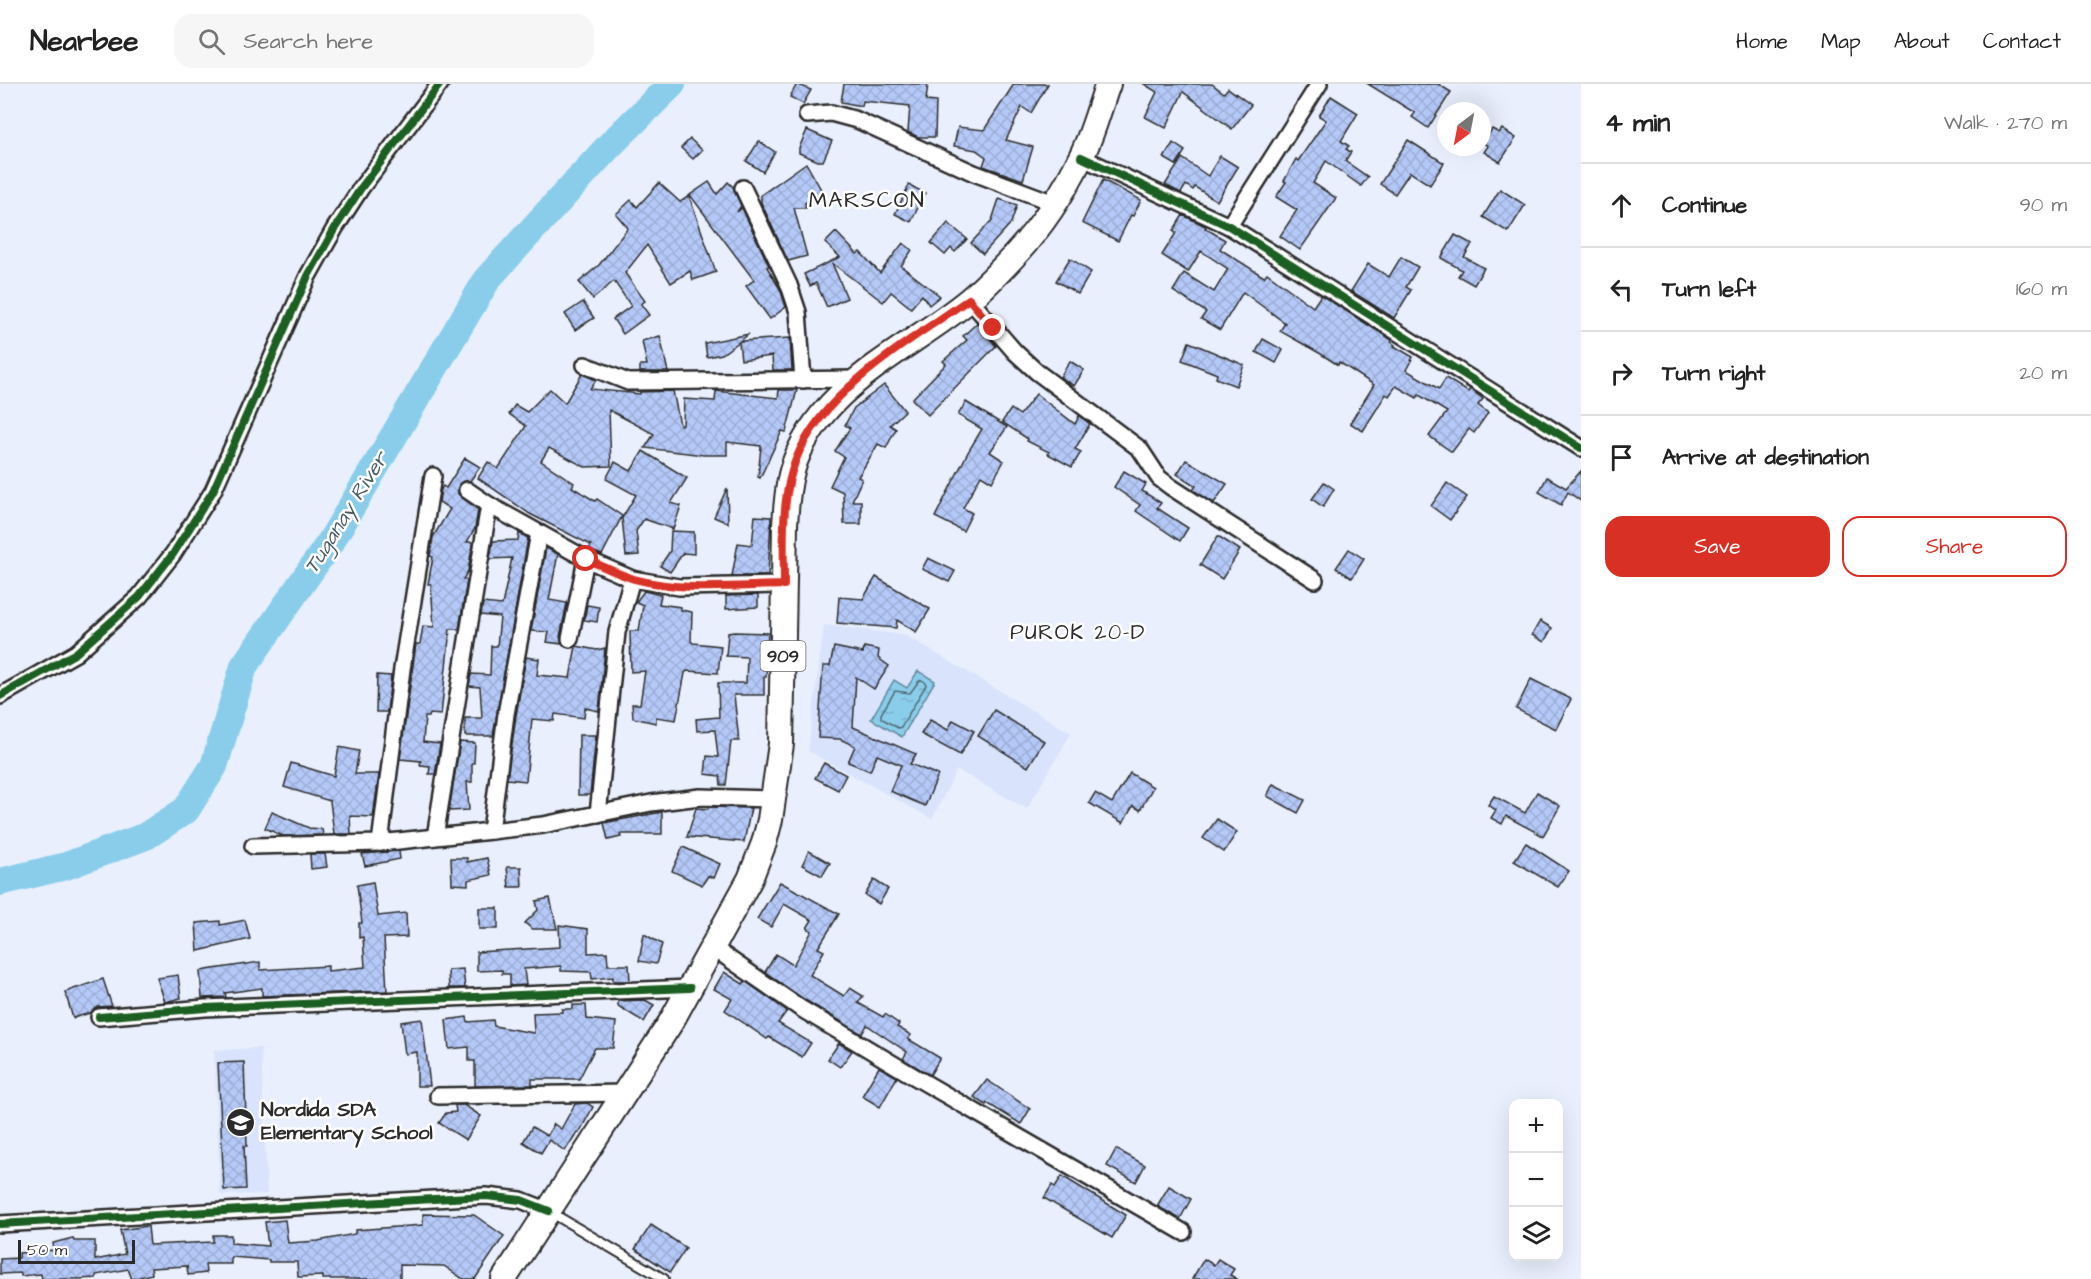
<!DOCTYPE html>
<meta charset="utf-8">
<style>
:root{--surface:#fff;--page:#f6f6f6;--text:#222;--muted:#767676;--line:#e0e0e0;--accent:#d93025}
body{margin:0;font-family:"Architects Daughter",sans-serif;background:var(--page);color:var(--text)}
.controls{position:absolute;right:18px;bottom:18px;display:grid;overflow:hidden;border-radius:12px;box-shadow:0 6px 24px #0002}
.controls button{width:54px;height:54px;display:grid;place-items:center;padding:0;border:0;border-bottom:2px solid var(--line);background:var(--surface);color:var(--text);font:30px sans-serif}
.compass{position:absolute;left:1437px;top:18px;width:54px;height:54px;border-radius:50%;background:var(--surface);box-shadow:0 6px 24px #0002;rotate:212deg}
.scale{position:absolute;left:18px;bottom:15px;width:117px;box-sizing:border-box;padding-left:6px;border:3px solid #2b2b2b;border-top:0;font-size:16px;line-height:21px;white-space:nowrap;color:#2b2b2b;-webkit-text-stroke:4px #fff;paint-order:stroke}
.stop{position:absolute;width:18px;height:18px;margin:-14px;border:4px solid #d93025;border-radius:50%;background:#fff}
.stop.end{background:#d93025;border-color:#fff;box-shadow:0 2px 6px #0008}
.list{margin:0;padding:0;list-style:none}
h2{display:flex;justify-content:space-between;align-items:center;height:78px;margin:0;padding:0 24px;font-size:26px}
h2 small{font-size:20px;font-weight:400;color:var(--muted)}
.list li{display:grid;grid-template-columns:39px 1fr auto;gap:18px;align-items:center;box-sizing:border-box;height:84px;padding:0 24px;border-top:2px solid var(--line)}
.list b{display:block;font-size:22px;white-space:nowrap}
.list em{font-size:20px;font-style:normal;color:var(--muted)}
.actions{display:flex;gap:12px;padding:18px 24px}
.actions a{flex:1;padding:14px 0;border:2px solid var(--accent);border-radius:18px;text-align:center;font-size:21px;color:var(--accent)}
.actions .main{background:var(--accent);color:#fff}
.icon{flex:none;width:33px;height:33px;fill:none;stroke:currentColor;stroke-width:2;stroke-linecap:round;stroke-linejoin:round}
.map{position:relative;flex:none;width:1581px;height:1195px;overflow:hidden}
header{display:flex;align-items:center;gap:36px;box-sizing:border-box;height:84px;padding:0 30px;background:var(--surface);border-bottom:2px solid var(--line)}
header strong{font-size:28px}
nav{display:flex;gap:33px;margin-inline-start:auto;font-size:21px}
.search{width:420px;height:54px;background:var(--page);display:flex;align-items:center;gap:15px;box-sizing:border-box;padding:0 21px;border-radius:18px;color:var(--muted);font-size:22px}
main{display:flex}
aside{flex:1;background:var(--surface)}
.map>svg:first-child{display:block}
</style>
<header>
<strong>Nearbee</strong>
<div class="search"><svg class="icon" aria-label="search" viewBox="0 0 24 24"><circle cx="10" cy="10" r="6"/><path d="M15 15l6 6"/></svg>Search here</div>
<nav><a>Home</a><a>Map</a><a>About</a><a>Contact</a></nav>
</header>
<main>
<div class="map">
<svg width="1581" height="1195" viewBox="0 0 1581 1195">
<defs>
<pattern id="water-ripples" width="26" height="14" patternUnits="userSpaceOnUse" patternTransform="scale(1.5)"><rect width="26" height="14" fill="#8acdeb"/><path d="M2 4q2-2 4 0t4 0M15 11q2-2 4 0t4 0" fill="none" stroke="#77b0ca"/></pattern>
<pattern id="building-cross-hatch" width="8" height="8" patternUnits="userSpaceOnUse" patternTransform="scale(1.5)"><rect width="8" height="8" fill="#b5c9f8"/><path d="M0 0l8 8M0 8l8-8" fill="none" stroke="#9cadd5"/></pattern>
</defs>
<rect width="100%" height="100%" fill="#e9effd"/>
<filter id="ink" filterUnits="userSpaceOnUse"><feTurbulence type="fractalNoise" baseFrequency=".0167" numOctaves="2"/><feDisplacementMap in="SourceGraphic" scale="12" xChannelSelector="R" yChannelSelector="G"/><feConvolveMatrix kernelMatrix="1 2 1 2 8 2 1 2 1" color-interpolation-filters="sRGB"/></filter>
<g filter="url(#ink)">
<g fill="#d9e4fc">
<path d="M824,541L905,551L1071,649L1027,725L957,686L932,735L808,667Z"/>
<path d="M261,964L267,1110L220,1111L214,966Z"/>
</g>
<path fill="url(#water-ripples)" stroke="#648c9e" stroke-width="1.5" d="M918,587L935,597L902,653L871,635L894,596L907,604Z"/>
<g fill="none" stroke-linecap="round" stroke-linejoin="round">
<path stroke="#516c78" stroke-width="1.5" d="M922,596L925,598L926,601L901,643L898,644L881,634V630L895,607L910,609L919,597Z"/>
<path stroke="#8acdeb" stroke-width="28" d="M0,798L66,782L146,752L186,726L214,682L244,582L331,457L488,194L609,62L672,0"/>
</g>
<g fill="url(#building-cross-hatch)" stroke="#2b2b2b" stroke-width="1.5">
<path d="M797,0L811,6L803,20L790,13Z"/>
<path d="M844,0H928L926,17L936,18L935,53H918L908,48L910,22L863,17L862,22L841,18Z"/>
<path d="M1014,0H1048L1031,29L1022,23L1006,56L1033,63L1023,96L983,82L986,73L976,66L954,62L958,43L984,46Z"/>
<path d="M1144,0H1212L1224,9L1228,4L1251,21L1232,45L1183,8L1166,44L1145,33L1157,8Z"/>
<path d="M1368,0H1438L1451,8L1428,44L1412,33L1415,29Z"/>
<path d="M1331,12L1358,29L1341,57L1349,62L1346,65L1351,68L1345,77L1368,93L1361,102L1326,77L1313,99L1336,114L1300,166L1280,152L1297,126L1276,113L1286,98L1284,97L1296,75L1298,77L1326,36L1319,32Z"/>
<path d="M1492,45L1499,49L1502,45L1516,54L1500,78L1484,68L1488,62L1483,59Z"/>
<path d="M807,46L832,57L823,77H818L799,69V64Z"/>
<path d="M690,55L702,66L693,75L681,64Z"/>
<path d="M1408,56L1444,79L1430,101L1410,88L1395,110L1380,100Z"/>
<path d="M759,57L775,68L763,88L746,77Z"/>
<path d="M1173,59L1185,67L1176,81L1164,74Z"/>
<path d="M1220,72L1238,83L1217,117L1195,103L1193,106L1186,101L1181,109L1165,101L1182,74L1208,92Z"/>
<path d="M806,79L823,109L805,119L806,124H794L807,172L788,177L761,118V111Z"/>
<path d="M1103,96L1141,116L1133,132L1131,131L1118,157L1082,139Z"/>
<path d="M709,98L717,110L728,98L733,103L741,122L737,128L742,124L769,182L767,183L780,205L786,223L770,235L746,202L754,196L690,111Z"/>
<path d="M659,99L680,118L689,112L716,188L693,196L690,187L671,199L647,161L625,189L645,217L641,220L649,231L623,250L613,235L631,222L614,197L593,215L579,198L599,181L628,144L616,130L631,116L637,123Z"/>
<path d="M909,101L925,109L911,138L895,130Z"/>
<path d="M1500,105L1525,121L1508,148L1483,133Z"/>
<path d="M999,115L1017,121L1011,139L983,170L971,159L992,136Z"/>
<path d="M1183,131L1203,141L1206,143L1205,144L1225,156L1220,165L1264,193L1267,189L1313,223L1321,211L1392,256L1391,258L1395,261L1394,262L1413,273L1406,286L1439,305L1446,294L1468,308L1470,305L1473,307L1483,315L1478,321L1488,329L1474,349L1469,345L1452,368L1429,352L1447,328L1419,311L1417,314L1396,302L1389,312L1386,310L1363,347L1350,339L1374,301L1339,278L1338,281L1321,270L1280,247L1285,239L1243,208L1220,246L1201,235L1206,228L1173,207L1184,189L1214,208L1228,185L1201,167L1188,188L1162,171L1176,149L1173,147Z"/>
<path d="M948,139L967,155L955,168L951,164L945,171L931,159Z"/>
<path d="M836,148L857,170L860,168L880,189L903,159L912,166L901,182L940,212L929,221L922,211L911,224L891,208L883,218L832,179L847,214L827,223L816,199L810,202L804,190L840,173L825,159Z"/>
<path d="M1455,151L1472,160L1464,173L1484,184L1474,201L1458,192L1462,186L1441,174Z"/>
<path d="M1401,173L1418,183L1406,203L1411,206L1394,234L1351,207L1368,180L1389,193Z"/>
<path d="M1070,174L1091,188L1078,210L1056,197Z"/>
<path d="M583,218L594,234L575,246L565,230Z"/>
<path d="M977,239L996,262L928,331L912,315L946,280L943,277L967,256L963,252Z"/>
<path d="M749,250L740,257L790,254L792,286H773L772,272L741,276L739,258L722,270L707,273L705,259Z"/>
<path d="M660,252L668,288H640V281H647L642,257Z"/>
<path d="M1263,255L1283,266L1276,279L1256,268Z"/>
<path d="M1189,258L1244,281L1236,302L1216,294L1217,290L1182,276Z"/>
<path d="M1070,277L1084,286L1074,302L1060,293Z"/>
<path d="M582,290L596,296L590,305L640,310V308L673,307L680,341H683L684,315L715,317L716,307L778,314L779,306H797L786,348L782,347L760,394L758,393L761,362L727,358V371H704L645,364L654,350L609,326L611,382L585,383L549,364L541,377L574,399L572,403L595,417L597,415L622,432L602,471L589,466L591,461L530,430L478,394L488,378L498,385L526,342L509,330L515,321L527,328L550,305L565,319Z"/>
<path d="M884,301L905,327L890,341L896,345L886,364L878,360L858,393L862,395L852,417H861V440H844L843,408L830,402L844,373L835,367L850,344L845,341L854,324Z"/>
<path d="M1036,310L1075,340L1079,332L1090,340L1075,365L1081,368L1072,383L1048,370L1049,368L1027,357L1028,355L1002,338L1011,325L1020,331Z"/>
<path d="M966,318L1007,343L990,368L1004,377L992,398L981,391L963,424L972,429L963,447L935,433L968,368L982,345L958,331Z"/>
<path d="M643,367L687,394L671,419L681,422L673,445L644,435L636,447L639,471L626,472L622,434L636,411L606,395L615,378L631,387Z"/>
<path d="M465,374L480,383L470,397H463L459,400L458,410L478,426L475,444L467,458H473L468,487L463,495L467,496L459,545H450L441,631L430,630L429,633H425L423,658L440,660L435,690H429L430,682L420,681L421,677L400,675L416,560H420L423,542L434,543L431,500H428L433,473L430,472L433,453L450,425L439,418L441,405L443,402L446,404Z"/>
<path d="M1186,376L1227,400L1214,419L1193,406L1196,402L1177,390Z"/>
<path d="M1124,387L1146,400L1142,407L1161,419L1157,424L1188,444L1180,457L1136,427L1140,421L1114,403Z"/>
<path d="M1581,387V417L1568,408L1561,421L1539,408L1547,393L1566,404Z"/>
<path d="M1324,398L1334,405L1323,423L1312,415Z"/>
<path d="M1447,399L1467,413L1450,436L1431,422Z"/>
<path d="M727,404L728,439L714,433Z"/>
<path d="M755,432L771,433L768,492H732L738,459L752,461Z"/>
<path d="M671,447L694,448V470L683,469L670,488L660,482L670,467Z"/>
<path d="M519,449L528,454L493,652H465V634H482L480,603L469,602L471,590L490,591L491,562H497L500,533L481,531L483,519L502,521L512,474L490,475L493,457L518,456Z"/>
<path d="M1218,452L1240,466L1222,495L1200,481Z"/>
<path d="M546,464L558,470L549,516L567,519L560,553L562,560L547,558L549,548L531,547Z"/>
<path d="M1349,465L1364,475L1352,494L1336,484Z"/>
<path d="M928,474L955,487L949,498L922,485Z"/>
<path d="M876,493L930,525L916,548L897,536L896,544L837,539L839,513L863,515Z"/>
<path d="M644,507L661,511L659,520L681,523V526L692,528L691,557L693,559L721,562L718,589L687,587L685,589L676,636L656,633V639L633,634L632,620H640L645,587L631,588L630,547H639L643,521L636,518Z"/>
<path d="M758,511V523L726,525V512Z"/>
<path d="M587,521L599,523L597,538L584,536Z"/>
<path d="M1540,537L1552,544L1544,558L1532,551Z"/>
<path d="M734,548L768,549L766,593H764V611H734L739,657H731L726,701H721L720,692L705,690L707,672L718,673L715,646L697,647L696,635L719,633L718,599H746L747,573L726,572L728,549Z"/>
<path d="M576,562L597,566L605,564L599,627L585,624L584,634L555,630L554,637L532,635L526,697L507,695L516,632L526,573L539,575L537,591L570,594Z"/>
<path d="M834,563L863,569L864,563L879,566L878,574L889,582L874,605L856,593L853,643L916,670L910,680L938,691L925,722L890,707L901,681L877,671L870,687L848,678L855,662L840,655L818,654L823,582H830Z"/>
<path d="M377,591L391,592L387,628H376Z"/>
<path d="M1531,595L1571,615L1556,645L1516,625Z"/>
<path d="M994,626L1044,657L1028,683L978,652Z"/>
<path d="M930,636L948,646L953,636L974,647L960,671L921,650Z"/>
<path d="M579,651H596L590,711H578Z"/>
<path d="M460,658L475,659L474,679H472V698H467L469,726L449,727Z"/>
<path d="M339,663L359,667L355,690H379L373,733L350,732L351,750H334L330,717L284,703L291,679L334,692Z"/>
<path d="M824,679L846,691L838,706L815,694Z"/>
<path d="M1130,689L1153,703L1140,726L1133,722L1123,739L1089,719L1095,709L1112,719Z"/>
<path d="M1273,700L1305,716L1298,729L1267,712Z"/>
<path d="M1537,708L1560,722L1543,752L1506,732L1502,740L1491,734L1496,726L1488,721L1494,712L1525,729Z"/>
<path d="M709,723L751,724L744,758L687,753L696,724L708,725Z"/>
<path d="M272,728L309,744L322,745L323,751L283,752L265,744Z"/>
<path d="M662,728V750H620L621,753L608,756L604,739Z"/>
<path d="M1217,735L1237,748L1224,768L1203,754Z"/>
<path d="M1526,759L1569,787L1558,803L1514,777Z"/>
<path d="M683,763L720,780L714,794L708,792L702,801L672,787Z"/>
<path d="M399,767L400,775L365,782L362,770Z"/>
<path d="M809,767L830,779L822,792L802,781Z"/>
<path d="M310,770H325L327,783L311,785Z"/>
<path d="M451,774H467V778L487,774L491,791L468,796V801L452,800Z"/>
<path d="M507,783H521L522,803H509Z"/>
<path d="M874,796L888,805L879,820L865,811Z"/>
<path d="M373,798L378,832L406,829L407,853L384,854L387,907L262,912V904L225,909L226,913L202,914L200,887L260,878V886L328,882V887L365,883L363,853L359,854V839H362L357,801Z"/>
<path d="M780,798L839,830L818,864L824,867L810,891L844,912L850,904L863,912L858,919L883,933L885,930L899,940L897,943L911,951L908,955L940,974L930,991L903,975L907,968L867,941L862,950L805,916L765,888L776,870L793,881L812,847L807,844L812,836L784,820L771,843L757,835Z"/>
<path d="M550,814L557,845H532L525,839L538,826L536,817Z"/>
<rect x="479" y="824" width="19" height="21"/>
<path d="M245,836L250,855L198,867L196,839L220,837V841Z"/>
<path d="M559,841L588,845V869L607,868L608,881H629L630,897H613V893L592,895L591,888L561,887V882L524,885L526,901L510,902V890H502V886L477,887V868L560,863Z"/>
<path d="M644,850L662,860L656,880L639,877Z"/>
<path d="M463,885L465,904H449L448,886Z"/>
<path d="M724,888L743,900L745,897L787,927L778,939L811,959L802,973L769,953L767,955L725,926L732,915L714,905Z"/>
<path d="M178,891L181,914L165,918L157,894Z"/>
<path d="M103,895L112,922L98,923L90,929L73,934L65,908Z"/>
<path d="M645,916L654,921L644,938L618,922V917Z"/>
<path d="M573,921H586L587,935L616,938L613,964H595L579,995H532V1001L475,1002V977H469V963L449,965L446,936L467,933L468,938L493,936L494,942L534,949L533,929L563,928L562,925H573Z"/>
<path d="M422,935L426,967L430,1002H417V968L405,970L401,938Z"/>
<path d="M839,959L852,967L840,983L828,975Z"/>
<path d="M244,978L247,1062H244L246,1105L224,1106L218,979Z"/>
<path d="M879,983L897,993L880,1023L862,1012Z"/>
<path d="M987,996L1030,1025L1021,1040L987,1019L986,1021L974,1013Z"/>
<path d="M587,1019L593,1023L579,1049L577,1048L565,1067L549,1056L541,1069L523,1058L532,1043L547,1052L554,1040L561,1045L575,1020Z"/>
<path d="M455,1021H464L481,1032L466,1056L439,1039L446,1029L456,1028Z"/>
<path d="M1116,1065L1145,1081L1136,1098L1107,1082Z"/>
<path d="M1062,1092L1126,1131L1112,1154L1044,1114L1052,1101L1055,1103Z"/>
<path d="M1169,1102L1191,1115L1180,1135L1157,1122Z"/>
<path d="M423,1130L474,1131L504,1152L475,1195H463L444,1182L400,1181V1195H323V1192L298,1193L297,1178H269V1176L231,1173V1180H205L206,1189L188,1191L187,1182L151,1184L152,1190L132,1195L128,1185L96,1191V1194L78,1195H42L41,1190L21,1192V1189L0,1190V1175L19,1174V1169L54,1166L53,1159L73,1154L74,1157H95V1176L125,1170L120,1146L148,1142L150,1161L213,1158V1151H231V1159L268,1162L265,1138L285,1136L288,1159L318,1157L355,1150V1146L423,1141Z"/>
<path d="M651,1141L686,1164L670,1188L635,1165Z"/>
<path d="M1204,1175L1214,1181L1218,1175L1234,1185L1230,1191L1237,1195H1192Z"/>
</g>
<g fill="none" stroke-linecap="round" stroke-linejoin="round">
<defs>
<path id="lane" d="M550,1128L664,1195"/>
<g id="street">
<path d="M807,31L831,29L857,36L974,89L1054,119"/>
<path d="M1081,73L1229,142L1581,364"/>
<path d="M743,104L789,201L798,228L803,296"/>
<path d="M1229,142L1319,0"/>
<path d="M969,215L1015,268L1037,288L1140,365L1159,394L1171,403L1315,496"/>
<path d="M585,281L628,298L857,295"/>
<path d="M467,406L489,421L586,475L632,495L679,503L784,501"/>
<path d="M570,555L586,475"/>
<path d="M0,612L76,569L139,513L173,470L213,407L308,192L335,144L361,104L440,0"/>
<path d="M598,730L617,548L632,495"/>
<path d="M491,747L506,630L539,449"/>
<path d="M435,753L489,421"/>
<path d="M380,759L402,585L433,392"/>
<path d="M253,762L380,759L491,747L543,741L651,719L700,713L774,715"/>
<path d="M712,863L800,924L915,993L1183,1148"/>
<path d="M99,933L205,924L690,904"/>
<path d="M438,1012L626,1009"/>
<path d="M0,1140L486,1112L521,1116L549,1127"/>
</g>
<path id="primary" d="M504,1195L671,938L750,795L764,759L770,736L781,660L785,441C786,424 787,405 792,387C816,303 907,267 969,216C985,203 1001,186 1015,171C1041,143 1064,108 1081,73C1093,50 1099,24 1108,0"/>
</defs>
<use href="#lane" stroke="#2b2b2b" stroke-width="12"/>
<use href="#street" stroke="#2b2b2b" stroke-width="20"/>
<use href="#primary" stroke="#2b2b2b" stroke-width="28"/>
<use href="#lane" stroke="#fff" stroke-width="8"/>
<use href="#street" stroke="#fff" stroke-width="15"/>
<use href="#primary" stroke="#fff" stroke-width="24"/>
<defs>
<g id="cycleway">
<path d="M1081,73L1229,142L1581,364"/>
<path d="M0,612L76,569L139,513L173,470L213,407L308,192L335,144L361,104L440,0"/>
<path d="M99,933L205,924L690,904"/>
<path d="M0,1140L486,1112L521,1116L549,1127"/>
</g>
</defs>
<use href="#cycleway" stroke="#fff" stroke-width="11"/>
<use href="#cycleway" stroke="#1b5e20" stroke-width="8"/>
</g>
</g>
<g fill="none" stroke-linecap="round" stroke-linejoin="round" filter="url(#ink)">
<path stroke="#d93025" stroke-width="8" d="M586,475C602,482 618,490 634,495C683,508 734,502 784,501C784,464 781,423 792,387C814,310 908,259 969,215L993,244"/>
</g>
<defs>
<symbol id="school-disc" viewBox="-11 -11 22 22"><circle r="9.5" fill="#2b2b2b" stroke="#fff"/><path d="M0-5L7-2L0 1L-7-2ZM-4 1L0 2.5L4 1V4Q0 6-4 4Z" fill="#fff"/></symbol>
</defs>
<g fill-rule="evenodd">
<use href="#school-disc" x="224" y="1022" width="33" height="33"/>
</g>
<g text-anchor="middle" dominant-baseline="central" stroke-width="5" stroke-linejoin="round" paint-order="stroke">
<rect fill="#fff" stroke="#6b6b6b" stroke-width="1.5" x="760.5" y="557" width="45" height="30" rx="4.5"/>
<g font-size="18" font-weight="bold" fill="#2b2b2b">
<text x="783" y="572">909</text>
</g>
<g font-size="20" font-weight="bold" fill="#2b2b2b" stroke="#fff" text-anchor="start">
<text x="261" y="1026">Nordida SDA<tspan x="261" dy="23">Elementary School</tspan></text>
</g>
<g font-size="21" font-style="italic" fill="#485c65" stroke="#fff">
<text transform="translate(346 429) rotate(-58)">Tuganay River</text>
</g>
<g font-size="21" letter-spacing="1.5" fill="#2b2b2b" stroke="#fff">
<text x="1078" y="548">PUROK 20-D</text>
</g>
<g font-size="22" letter-spacing="1.5" fill="#2b2b2b" stroke="#fff">
<text x="867" y="116">MARSCON</text>
</g>
</g>
</svg>
<div class="controls">
<button>+</button>
<button>−</button>
<button><svg class="icon" aria-label="layers" viewBox="0 0 24 24"><path d="M12 4l9 5-9 5-9-5zM3 14l9 5 9-5"/></svg></button>
</div>
<svg class="compass" viewBox="-18 -18 36 36"><path d="M0-13l5 13h-10z" fill="#e53935"/><path d="M0 13l5-13h-10z" fill="#767676"/></svg>
<div class="scale">50 m</div>
<div class="stop" style="left:586px;top:475px"></div>
<div class="stop end" style="left:993px;top:244px"></div>
</div>
<aside>
<h2>4 min<small>Walk · 270 m</small></h2>
<ul class="list">
<li><svg class="icon" aria-label="ahead" viewBox="0 0 24 24"><path d="M12 20V5M6 11l6-6 6 6"/></svg><div><b>Continue</b></div><em>90 m</em></li>
<li><svg class="icon" aria-label="left" viewBox="0 0 24 24"><path d="M17 20v-9H6M10 6l-5 5 5 5"/></svg><div><b>Turn left</b></div><em>160 m</em></li>
<li><svg class="icon" aria-label="right" viewBox="0 0 24 24"><path d="M7 20v-9h11M14 6l5 5-5 5"/></svg><div><b>Turn right</b></div><em>20 m</em></li>
<li><svg class="icon" aria-label="arrive" viewBox="0 0 24 24"><path d="M6 21V4h12l-3 4 3 4H6"/></svg><div><b>Arrive at destination</b></div></li>
</ul>
<div class="actions"><a class="main">Save</a><a>Share</a></div>
</aside>
</main>
